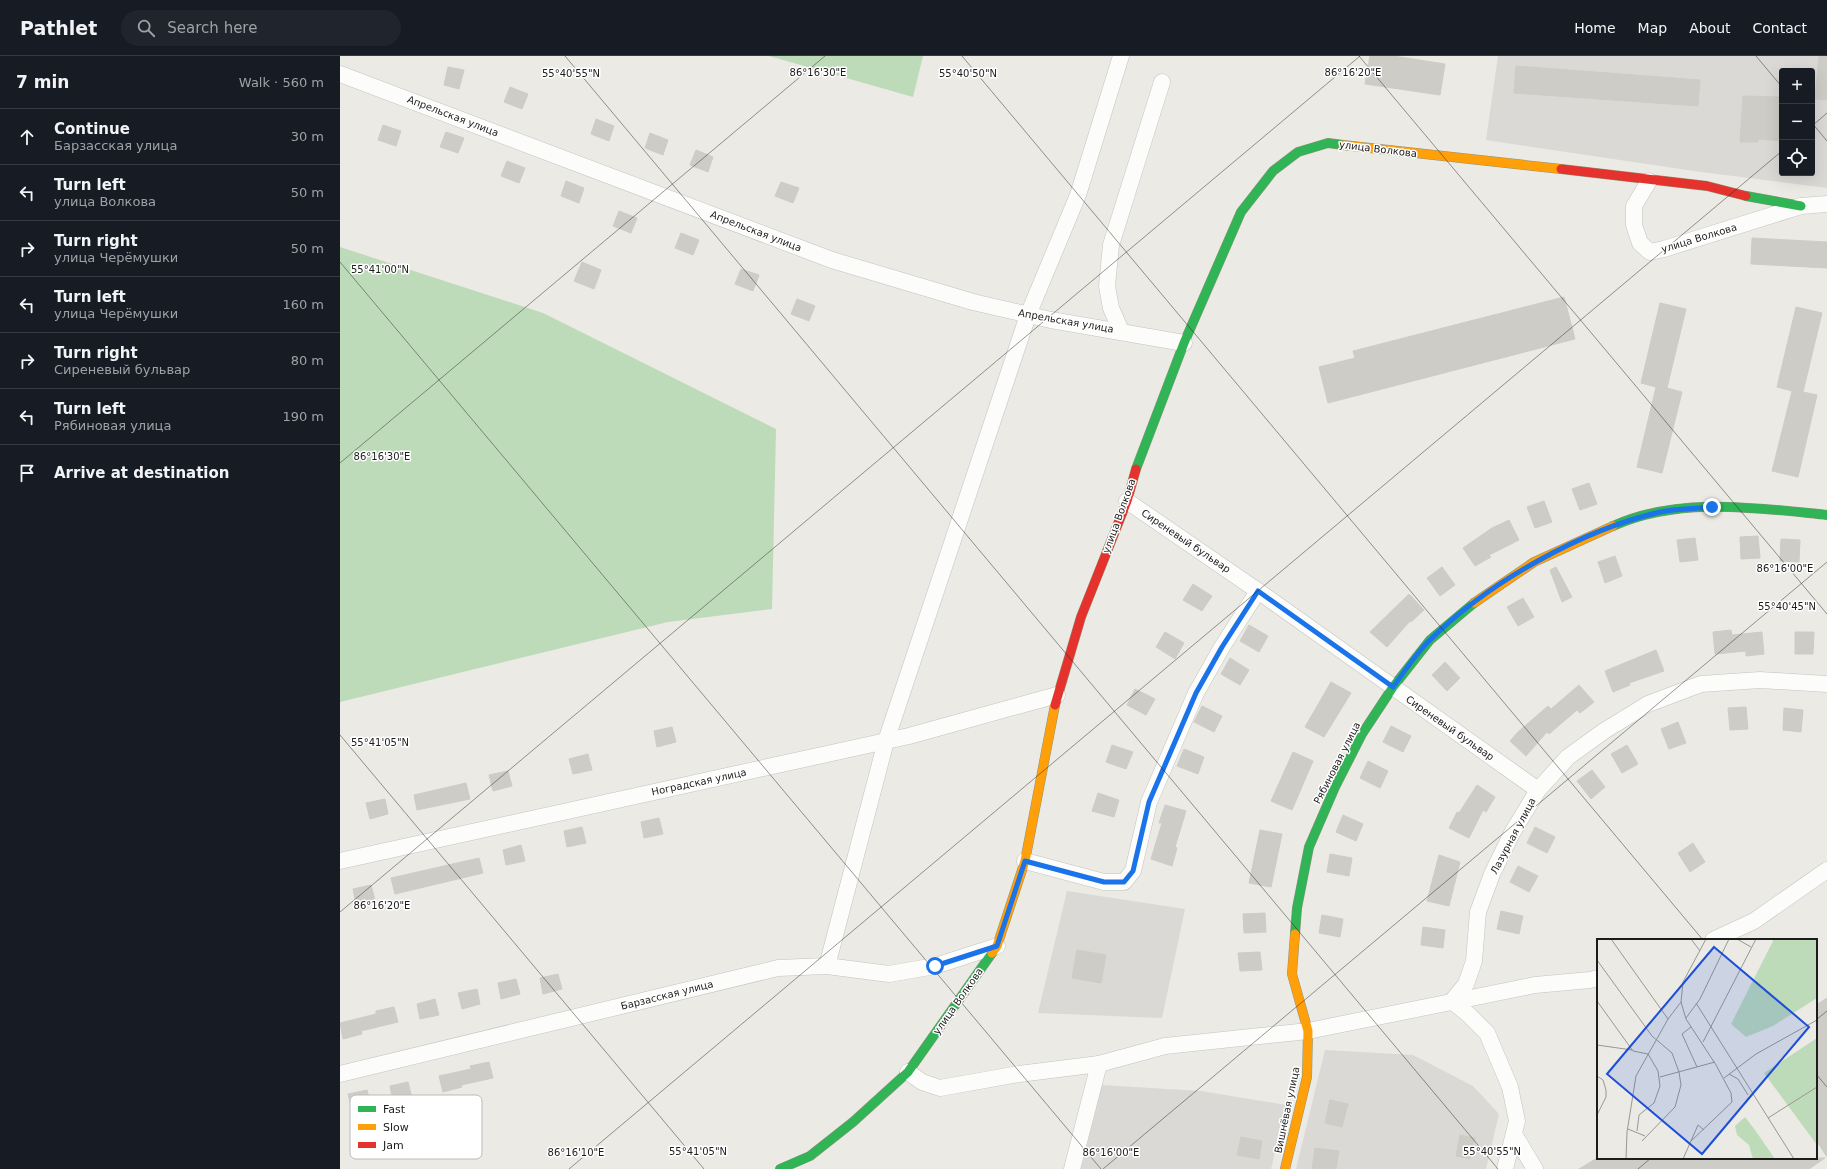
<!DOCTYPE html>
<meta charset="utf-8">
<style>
:root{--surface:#171b24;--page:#20242c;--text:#f1f3f6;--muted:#9ea1a6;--line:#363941}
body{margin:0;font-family:"DejaVu Sans",sans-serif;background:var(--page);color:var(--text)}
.controls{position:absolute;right:12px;top:12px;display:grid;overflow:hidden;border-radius:4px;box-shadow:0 4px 16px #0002}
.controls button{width:36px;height:36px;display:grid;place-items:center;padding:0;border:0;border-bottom:1px solid var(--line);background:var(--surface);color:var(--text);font:20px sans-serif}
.stop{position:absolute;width:12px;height:12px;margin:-9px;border:3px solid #1a73e8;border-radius:50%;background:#fff}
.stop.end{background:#1a73e8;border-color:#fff;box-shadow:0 1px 4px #0008}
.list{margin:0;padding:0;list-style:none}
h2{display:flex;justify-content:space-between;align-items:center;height:52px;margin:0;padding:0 16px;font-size:17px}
h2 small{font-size:13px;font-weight:400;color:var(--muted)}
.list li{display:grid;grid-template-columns:26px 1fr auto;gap:12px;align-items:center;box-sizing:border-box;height:56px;padding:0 16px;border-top:1px solid var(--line)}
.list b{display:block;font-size:15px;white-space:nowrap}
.list p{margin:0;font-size:13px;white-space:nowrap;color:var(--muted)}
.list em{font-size:13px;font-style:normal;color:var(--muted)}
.icon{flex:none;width:22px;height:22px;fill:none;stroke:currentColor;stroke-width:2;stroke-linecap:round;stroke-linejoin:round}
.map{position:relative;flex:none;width:1487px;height:1113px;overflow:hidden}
header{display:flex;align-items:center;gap:24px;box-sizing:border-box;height:56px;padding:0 20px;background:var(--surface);border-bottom:1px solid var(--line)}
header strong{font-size:19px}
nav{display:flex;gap:22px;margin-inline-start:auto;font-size:14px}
.search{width:280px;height:36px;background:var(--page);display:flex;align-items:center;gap:10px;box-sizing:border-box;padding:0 14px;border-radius:22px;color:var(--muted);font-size:15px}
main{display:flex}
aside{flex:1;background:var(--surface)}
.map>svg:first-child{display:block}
</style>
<header>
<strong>Pathlet</strong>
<div class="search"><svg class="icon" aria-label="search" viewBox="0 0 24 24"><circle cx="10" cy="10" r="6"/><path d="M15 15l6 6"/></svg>Search here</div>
<nav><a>Home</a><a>Map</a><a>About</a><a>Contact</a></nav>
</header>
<main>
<aside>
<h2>7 min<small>Walk · 560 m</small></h2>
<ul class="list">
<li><svg class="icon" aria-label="ahead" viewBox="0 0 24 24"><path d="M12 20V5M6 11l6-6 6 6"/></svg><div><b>Continue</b><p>Барзасская улица</p></div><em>30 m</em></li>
<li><svg class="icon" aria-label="left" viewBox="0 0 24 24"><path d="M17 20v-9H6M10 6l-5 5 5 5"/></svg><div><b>Turn left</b><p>улица Волкова</p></div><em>50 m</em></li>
<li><svg class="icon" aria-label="right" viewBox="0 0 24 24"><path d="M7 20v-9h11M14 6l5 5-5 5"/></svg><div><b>Turn right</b><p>улица Черёмушки</p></div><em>50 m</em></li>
<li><svg class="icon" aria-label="left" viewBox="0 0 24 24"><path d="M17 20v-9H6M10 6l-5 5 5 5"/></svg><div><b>Turn left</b><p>улица Черёмушки</p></div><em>160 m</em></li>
<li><svg class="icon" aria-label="right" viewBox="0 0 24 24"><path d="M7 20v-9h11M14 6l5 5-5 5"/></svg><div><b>Turn right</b><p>Сиреневый бульвар</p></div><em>80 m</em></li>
<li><svg class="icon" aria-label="left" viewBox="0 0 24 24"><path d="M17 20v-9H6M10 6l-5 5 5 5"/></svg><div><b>Turn left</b><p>Рябиновая улица</p></div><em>190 m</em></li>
<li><svg class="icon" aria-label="arrive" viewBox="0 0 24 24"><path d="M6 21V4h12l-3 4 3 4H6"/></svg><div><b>Arrive at destination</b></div></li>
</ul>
</aside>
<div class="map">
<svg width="1487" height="1113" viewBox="0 0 1487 1113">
<rect width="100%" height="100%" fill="#ebeae4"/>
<g fill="#dad9d6" fill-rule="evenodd">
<path d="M1158,0H1487V132L1354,115L1146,84ZM1442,15H1472V117H1442Z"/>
<path d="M727,835L845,853L822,962L698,957Z"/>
<path d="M985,994L1073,999L1133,1030L1159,1058L1146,1113H956Z"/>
<path d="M762,1029L861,1035L946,1049L931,1113H741Z"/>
</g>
<g fill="#bedbb9">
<path d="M429,0H583L573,41Z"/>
<path d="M0,191L203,257L436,373L432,553L328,566L0,646Z"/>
</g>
<g fill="#cdccc7" stroke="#ceccc6">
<path d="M1030,0H1053L1105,8L1100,39L1025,28Z"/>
<path d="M1479,0H1487V44L1475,43Z"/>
<path d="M1176,10L1360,24L1358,50L1174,37Z"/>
<path d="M108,11L124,14L119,33L104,29Z"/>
<path d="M170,31L188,38L182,53L164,46Z"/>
<path d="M1403,40L1442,41V85L1418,83V86H1400Z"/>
<path d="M256,63L274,70L269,85L251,78Z"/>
<path d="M43,69L61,75L56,90L38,84Z"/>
<path d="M106,76L124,82L118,97L100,91Z"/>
<path d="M310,77L328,84L323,99L305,92Z"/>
<path d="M356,94L373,101L368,116L350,109Z"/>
<path d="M167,105L185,112L179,127L161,120Z"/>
<path d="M226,125L244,132L239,147L221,140Z"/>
<path d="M441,126L459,132L453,147L435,140Z"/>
<path d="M279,155L297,162L291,177L273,170Z"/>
<path d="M341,177L359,184L353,199L335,192Z"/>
<path d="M1412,182L1487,186V212L1411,208Z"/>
<path d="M242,206L261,214L254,233L234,225Z"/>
<path d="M401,213L419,219L413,235L395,228Z"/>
<path d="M1224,241L1235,283L988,347L979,311L1015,302L1013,295Z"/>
<path d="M457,243L475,250L469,265L451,258Z"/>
<path d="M1320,247L1346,253L1327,332L1342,336L1322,417L1297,411L1316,331L1301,327Z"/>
<path d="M1456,251L1482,257L1463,336L1477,339L1458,421L1432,415L1452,335L1437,331Z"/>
<path d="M1249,427L1257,448L1240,454L1232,433Z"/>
<path d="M1204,445L1212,466L1195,472L1187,451Z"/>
<path d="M1169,464L1179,484L1149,499L1151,501L1135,510L1123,492L1152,472Z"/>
<path d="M1418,480L1420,502L1401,503L1400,481Z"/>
<path d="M1355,482L1358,504L1340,506L1337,484Z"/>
<path d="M1441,483L1460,484L1459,506L1440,505Z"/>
<path d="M1275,500L1282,520L1265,527L1258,506Z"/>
<path d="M1102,511L1115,529L1100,540L1087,522Z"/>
<path d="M1216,511L1232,541L1222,546L1210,514Z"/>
<path d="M853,528L872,540L862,555L843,544Z"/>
<path d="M1069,538L1084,554L1071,566L1070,565L1047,591L1030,576Z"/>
<path d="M1183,542L1194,561L1178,570L1167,551Z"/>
<path d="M909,569L928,580L919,596L900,585Z"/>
<path d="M1391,574L1392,579L1422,576L1424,598L1406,600V595L1375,598L1373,576Z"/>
<path d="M825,576L844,587L835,603L816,591Z"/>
<path d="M1455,576H1474L1473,598H1455Z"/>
<path d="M1316,594L1324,615L1289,627L1290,629L1273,636L1265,615Z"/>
<path d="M890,602L909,614L900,629L881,618Z"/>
<path d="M1105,606L1120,622L1107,635L1092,619Z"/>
<path d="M991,626L1011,637L984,681L965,671Z"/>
<path d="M1239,629L1254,646L1240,657L1237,654L1209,678L1207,676L1186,700L1170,685L1179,675L1208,650L1211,653Z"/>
<path d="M795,633L815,643L806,659L787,649Z"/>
<path d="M862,650L882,660L874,676L854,666Z"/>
<path d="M1406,651L1408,673L1390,674L1388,652Z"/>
<path d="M1444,652L1463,654L1461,676L1443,674Z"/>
<path d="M1338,666L1346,687L1329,693L1321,673Z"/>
<path d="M1051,670L1071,680L1063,696L1043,686Z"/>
<path d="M332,671L336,686L317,691L314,675Z"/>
<path d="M772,689L793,696L786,713L766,706Z"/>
<path d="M1287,689L1298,708L1282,717L1271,698Z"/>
<path d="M844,693L864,701L858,718L837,710Z"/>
<path d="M953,696L973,705L952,754L931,745Z"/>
<path d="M248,698L252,714L233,718L229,703Z"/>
<path d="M1028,705L1048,715L1040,732L1020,722Z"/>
<path d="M1252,714L1265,731L1251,743L1237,725Z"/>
<path d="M168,715L172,730L153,735L149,719Z"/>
<path d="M126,727L130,743L77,754L74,739Z"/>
<path d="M1137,729L1155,741L1146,756L1143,754L1129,782L1109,772L1117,756L1119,757Z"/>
<path d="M758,737L779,744L774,761L752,755Z"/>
<path d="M45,743L48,758L30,763L26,747Z"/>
<path d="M825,749L846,755L835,791L837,792L832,810L811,803L822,767H819Z"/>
<path d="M1003,759L1023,768L1016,785L996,776Z"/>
<path d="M319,762L323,778L304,782L301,766Z"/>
<path d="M242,771L246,787L227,791L224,775Z"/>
<path d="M1195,771L1215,781L1207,797L1187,787Z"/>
<path d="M920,774L942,778L931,831L909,827Z"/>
<path d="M1353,787L1365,806L1350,816L1338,797Z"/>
<path d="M181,789L185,805L166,809L163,794Z"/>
<path d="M990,798L1012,802L1009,820L987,816Z"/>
<path d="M1099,799L1120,806L1109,850L1087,845Z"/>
<path d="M139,802L143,817L55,838L51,822Z"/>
<path d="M1178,810L1198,820L1189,836L1170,826Z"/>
<path d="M31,829L35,844L16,848L13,833Z"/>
<path d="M1161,855L1183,860L1179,878L1157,873Z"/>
<path d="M925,857L926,876L904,877L903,858Z"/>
<path d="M982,859L1003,863L1000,881L979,877Z"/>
<path d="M1083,871L1105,874L1103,892L1081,889Z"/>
<path d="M737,894L766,899L761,927L732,922Z"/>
<path d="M920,896L922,914L900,915L898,897Z"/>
<path d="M218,918L222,933L203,938L200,922Z"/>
<path d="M176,923L180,938L161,943L158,927Z"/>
<path d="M137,933L140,948L122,953L118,937Z"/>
<path d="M1487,942V1101L1476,1084V949Z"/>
<path d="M95,943L99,959L80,963L77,948Z"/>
<path d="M54,951L58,966L21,975L22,978L3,983L0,967L36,958V955Z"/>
<path d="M149,1006L153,1022L121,1029L122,1031L103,1036L99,1020L131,1013L130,1010Z"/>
<path d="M68,1026L72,1042L53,1046L50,1030Z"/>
<path d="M27,1034L31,1049L12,1054L8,1038Z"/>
<path d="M990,1044L1008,1048L1002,1071L985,1067Z"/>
<path d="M1120,1079L1135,1082L1130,1103L1116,1100Z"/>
<path d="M901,1081L922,1085L919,1103L897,1099Z"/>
<path d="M975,1092L999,1095L996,1113H972Z"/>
<path d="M1257,1102H1485L1469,1113H1239Z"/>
</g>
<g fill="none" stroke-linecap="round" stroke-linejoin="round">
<defs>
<g id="street">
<path d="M0,18L492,204L633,246L711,264L844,287"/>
<path d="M1309,125L1294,150V169L1300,187L1310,196L1324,193L1461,150L1487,148"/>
<path d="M781,275L771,252L767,230L771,189L822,26"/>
<path d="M787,445L918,535L1198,734"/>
<path d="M0,805L569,680L717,639"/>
<path d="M685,805L764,826H784L793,815L809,746L856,637L882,591L918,535"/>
<path d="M1373,884L1414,865L1487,814"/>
<path d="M487,910L546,685L688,259L738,139L781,0"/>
<path d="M1112,945L1126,928L1134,905L1138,856L1152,818L1172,777L1198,734L1228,701L1264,675L1308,648L1361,628L1420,624L1487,628"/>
<path d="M1112,945L1129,959L1147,977L1170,1031L1177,1065L1165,1113"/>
<path d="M568,1016L582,1026L600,1032L679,1018L759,1008L825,990L968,975L1195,929L1250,924L1258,922"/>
<path d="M0,1018L438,912L487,910L549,918L595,910L657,890"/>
<path d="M1174,1078L1195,1113"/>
<path d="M732,1113L759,1008"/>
</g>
<g id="fast">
<path d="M1406,140L1461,150"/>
<path d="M796,413L844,287L901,156L933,115L958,96L988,87L1003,89"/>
<path d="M1273,470C1339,440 1418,452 1487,459"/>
<path d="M955,878L957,852L969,791L995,731L1022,678L1053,631L1090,584L1134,547"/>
<path d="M440,1113L470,1100L513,1066L568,1016L652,897"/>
</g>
<g id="slow">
<path d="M1003,89L1221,113"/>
<path d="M1134,547L1194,506L1273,470"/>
<path d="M652,897L657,890L685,805L715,649"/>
<path d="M945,1113L967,1021L968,975L952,918L955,878"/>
</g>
<g id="jam">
<path d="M1221,113L1367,130L1406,140"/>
<path d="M715,649L741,561L787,445L796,413"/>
</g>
</defs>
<use href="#street" stroke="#c3c3c0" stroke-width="17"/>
<use href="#fast" stroke="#8e957c" stroke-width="10"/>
<use href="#slow" stroke="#8e957c" stroke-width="10"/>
<use href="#jam" stroke="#8e957c" stroke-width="10"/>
<use href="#street" stroke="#fcfcfb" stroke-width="16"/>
<use href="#fast" stroke="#30b455" stroke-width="9"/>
<use href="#slow" stroke="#ff9f0a" stroke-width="9"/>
<use href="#jam" stroke="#e5322d" stroke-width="9"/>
</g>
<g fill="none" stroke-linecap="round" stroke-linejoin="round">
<path stroke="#1a73e8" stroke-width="5" d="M595,910L657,890L685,805L764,826H784L793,815L809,746L856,637L882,591L918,535L1053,631C1065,615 1076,597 1091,583C1148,527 1241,474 1320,456C1336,452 1355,453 1372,451"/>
</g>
<path fill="none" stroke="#1c1c1c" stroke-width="1" stroke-opacity="0.45" d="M225,0L1158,1113M622,0L1363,884M1019,0L1487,558M1416,0L1442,31M1472,67L1487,85M1472,70L1487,57M0,206L761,1113M0,407L485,0M0,679L364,1113M0,856L1020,0M1476,964L1487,955M1476,1018L1487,1031M229,1113L1442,95M763,1113L1487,506M1298,1113L1311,1102"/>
<g text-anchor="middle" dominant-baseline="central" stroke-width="3" stroke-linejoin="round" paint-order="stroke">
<g font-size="10" fill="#1c1c1c" stroke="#fff">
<text transform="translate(113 60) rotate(21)">Апрельская улица</text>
<text transform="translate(1038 93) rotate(7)">улица Волкова</text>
<text transform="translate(416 175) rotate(21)">Апрельская улица</text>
<text transform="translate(1359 182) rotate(-17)">улица Волкова</text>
<text transform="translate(726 265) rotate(10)">Апрельская улица</text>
<text transform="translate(779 460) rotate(-70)">улица Волкова</text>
<text transform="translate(846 485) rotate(34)">Сиреневый бульвар</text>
<text transform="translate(1110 672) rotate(35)">Сиреневый бульвар</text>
<text transform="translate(997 707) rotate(-63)">Рябиновая улица</text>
<text transform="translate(359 726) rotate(-12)">Ноградская улица</text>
<text transform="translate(1173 780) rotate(-62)">Лазурная улица</text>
<text transform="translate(327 939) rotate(-14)">Барзасская улица</text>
<text transform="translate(618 945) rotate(-55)">улица Волкова</text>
<text transform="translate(947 1054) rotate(-78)">Вишнёвая улица</text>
</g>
</g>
<g transform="translate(1257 883)">
<rect width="220" height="220" fill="#ebeae4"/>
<path d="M177,0H220V59L176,87L149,98L134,85ZM220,99V206L167,134ZM148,178L158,191L178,220H156L152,206L140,196L138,187Z" fill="#bedbb9"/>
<path fill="none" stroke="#989894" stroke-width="1" d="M14,0L71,80M94,0L103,12M140,0L154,8M0,21L55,97L75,114L82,133L84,146L78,168L45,202M0,62L36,112L51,115M99,64L197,220M89,79L103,60L132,0M94,88L85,95L100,128M106,103L159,0M0,106L35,111M132,135L141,140L151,156M0,137L6,141L9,151V158L0,176M63,138L118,123M127,139L159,115L220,81M171,179L220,148M31,190L48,197M40,192L42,176L57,164L63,147L61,132L51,115M94,202L135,163L134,154L119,126L89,80L84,63L86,43L109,0M29,220L30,193L39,137L71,80L84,63M86,220L101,186L107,191"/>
<path fill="#1d4ed8" fill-opacity="0.15" stroke="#1d4ed8" stroke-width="2" d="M117,8L212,88L105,215L10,135Z"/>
<rect width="220" height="220" fill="none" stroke="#1c1c1c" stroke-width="2"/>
</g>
<rect x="10" y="1039" width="132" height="64" rx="6" fill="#fff" stroke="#bbb" stroke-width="1"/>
<rect x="18" y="1050" width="18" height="6" fill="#30b455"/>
<rect x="18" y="1068" width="18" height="6" fill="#ff9f0a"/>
<rect x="18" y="1086" width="18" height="6" fill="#e5322d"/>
<g font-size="11" fill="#1c1c1c">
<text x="43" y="1057">Fast</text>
<text x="43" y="1075">Slow</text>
<text x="43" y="1093">Jam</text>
</g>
<g font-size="10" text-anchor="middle" fill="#1c1c1c" stroke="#fff" stroke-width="3" stroke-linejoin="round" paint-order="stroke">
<text x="478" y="20">86°16'30"E</text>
<text x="1013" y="20">86°16'20"E</text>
<text x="231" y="21">55°40'55"N</text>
<text x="628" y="21">55°40'50"N</text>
<text x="40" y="217">55°41'00"N</text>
<text x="42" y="404">86°16'30"E</text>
<text x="1445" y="516">86°16'00"E</text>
<text x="1447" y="554">55°40'45"N</text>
<text x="40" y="690">55°41'05"N</text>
<text x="42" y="853">86°16'20"E</text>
<text x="358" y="1099">55°41'05"N</text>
<text x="1152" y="1099">55°40'55"N</text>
<text x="236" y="1100">86°16'10"E</text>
<text x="771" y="1100">86°16'00"E</text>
</g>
</svg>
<div class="controls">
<button>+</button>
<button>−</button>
<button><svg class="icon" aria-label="locate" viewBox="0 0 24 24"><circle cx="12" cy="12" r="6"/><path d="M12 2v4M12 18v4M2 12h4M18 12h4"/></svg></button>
</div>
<div class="stop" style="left:595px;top:910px"></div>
<div class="stop end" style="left:1372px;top:451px"></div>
</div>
</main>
